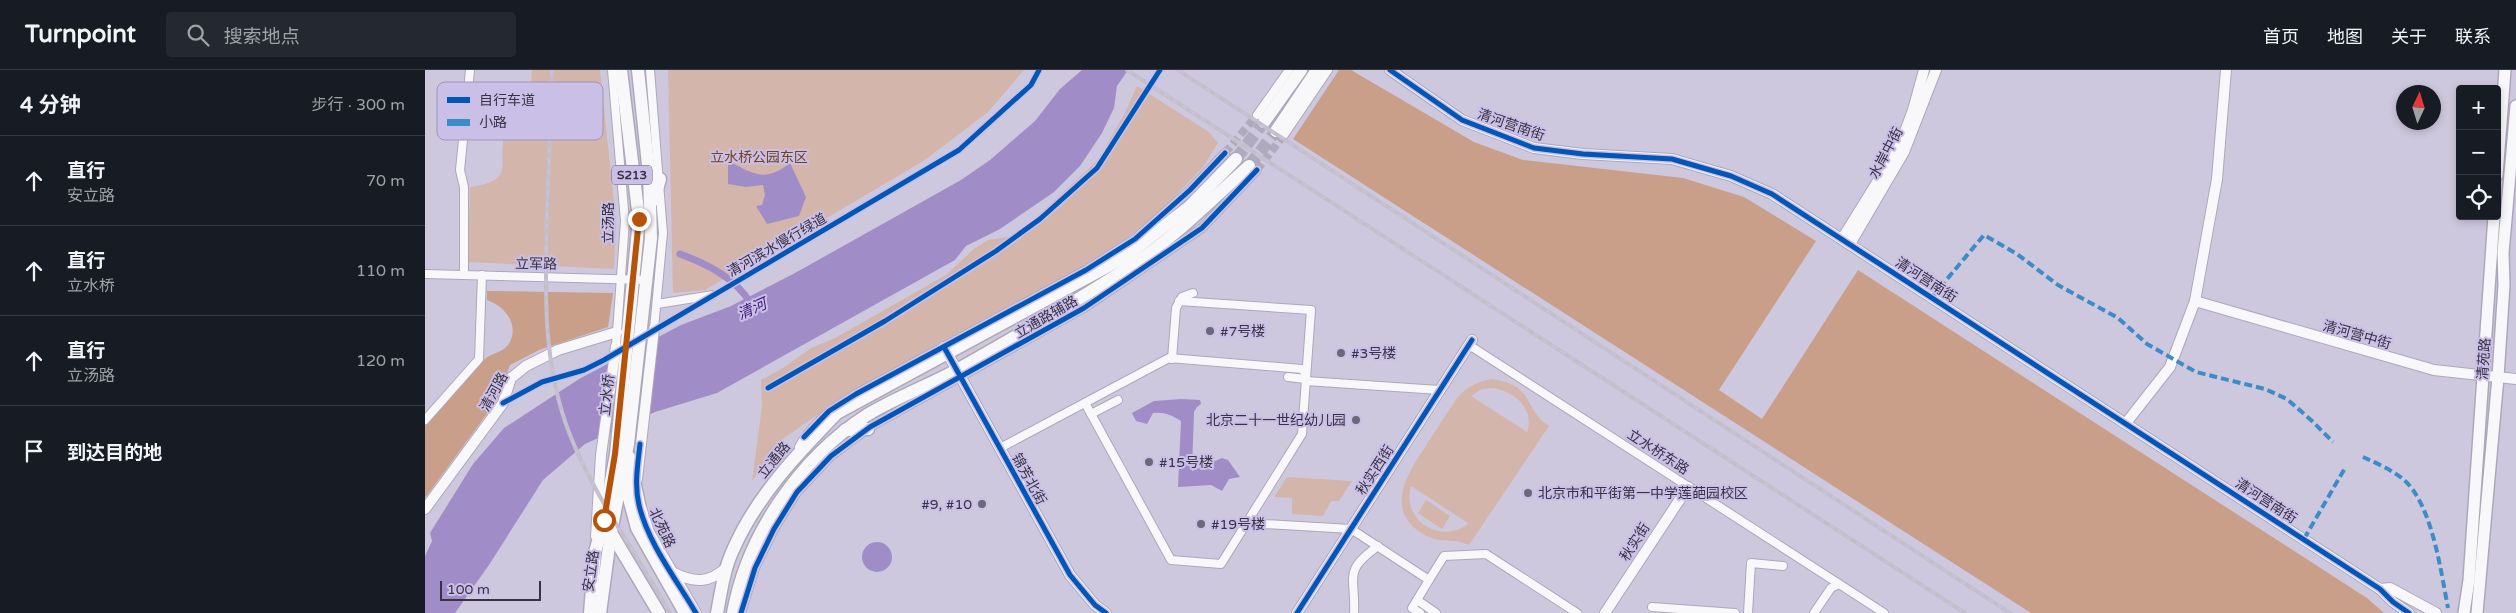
<!DOCTYPE html>
<html lang="zh">
<meta charset="utf-8">
<style>
:root{--surface:#171b24;--page:#242831;--text:#f1f3f6;--muted:#9ea1a6;--line:#363941}
body{margin:0;font-family:"Varela Round","Noto Sans SC",sans-serif;background:var(--page);color:var(--text)}
.controls{position:absolute;right:15px;top:15px;display:grid;overflow:hidden;border-radius:5px;box-shadow:0 2px 8px #0003}
.controls button{width:45px;height:45px;display:grid;place-items:center;padding:0;border:0;border-bottom:1px solid var(--line);background:var(--surface);color:var(--text);font:25px sans-serif}
.compass{position:absolute;left:1971px;top:15px;width:45px;height:45px;border-radius:50%;background:var(--surface);box-shadow:0 2px 8px #0003;rotate:4deg}
.scale{position:absolute;left:15px;bottom:12px;width:101px;box-sizing:border-box;padding-left:5px;border:2px solid #383343;border-top:0;font-size:14px;line-height:18px;white-space:nowrap;color:#383343;-webkit-text-stroke:4px #cabfe7;paint-order:stroke}
.stop{position:absolute;width:15px;height:15px;margin:-11px;border:4px solid #b45309;border-radius:50%;background:#fff}
.stop.end{background:#b45309;border-color:#fff;box-shadow:0 1px 5px #0008}
.list{margin:0;padding:0;list-style:none}
h2{display:flex;justify-content:space-between;align-items:center;height:65px;margin:0;padding:0 20px;font-size:21px}
h2 small{font-size:16px;font-weight:400;color:var(--muted)}
.list li{display:grid;grid-template-columns:32px 1fr auto;gap:15px;align-items:center;box-sizing:border-box;height:90px;padding:0 20px;border-top:1px solid var(--line)}
.list b{display:block;font-size:19px;white-space:nowrap}
.list p{margin:0;font-size:16px;white-space:nowrap;color:var(--muted)}
.list em{font-size:16px;font-style:normal;color:var(--muted)}
.icon{flex:none;width:28px;height:28px;fill:none;stroke:currentColor;stroke-width:2;stroke-linecap:round;stroke-linejoin:round}
.map{position:relative;flex:none;width:2091px;height:543px;overflow:hidden}
header{display:flex;align-items:center;gap:30px;box-sizing:border-box;height:70px;padding:0 25px;background:var(--surface);border-bottom:1px solid var(--line)}
header strong{font-size:24px}
nav{display:flex;gap:28px;margin-inline-start:auto;font-size:18px}
.search{width:350px;height:45px;background:var(--page);display:flex;align-items:center;gap:12px;box-sizing:border-box;padding:0 18px;border-radius:5px;color:var(--muted);font-size:19px}
main{display:flex}
aside{flex:1;background:var(--surface)}
.map>svg:first-child{display:block}
</style>
<header>
<strong>Turnpoint</strong>
<div class="search"><svg class="icon" aria-label="search" viewBox="0 0 24 24"><circle cx="10" cy="10" r="6"/><path d="M15 15l6 6"/></svg>搜索地点</div>
<nav><a>首页</a><a>地图</a><a>关于</a><a>联系</a></nav>
</header>
<main>
<aside>
<h2>4 分钟<small>步行 · 300 m</small></h2>
<ul class="list">
<li><svg class="icon" aria-label="ahead" viewBox="0 0 24 24"><path d="M12 20V5M6 11l6-6 6 6"/></svg><div><b>直行</b><p>安立路</p></div><em>70 m</em></li>
<li><svg class="icon" aria-label="ahead" viewBox="0 0 24 24"><path d="M12 20V5M6 11l6-6 6 6"/></svg><div><b>直行</b><p>立水桥</p></div><em>110 m</em></li>
<li><svg class="icon" aria-label="ahead" viewBox="0 0 24 24"><path d="M12 20V5M6 11l6-6 6 6"/></svg><div><b>直行</b><p>立汤路</p></div><em>120 m</em></li>
<li><svg class="icon" aria-label="arrive" viewBox="0 0 24 24"><path d="M6 21V4h12l-3 4 3 4H6"/></svg><div><b>到达目的地</b></div></li>
</ul>
</aside>
<div class="map">
<svg width="2091" height="543" viewBox="0 0 2091 543">
<rect width="100%" height="100%" fill="#cec8de"/>
<g fill="#d3b5ab" fill-rule="evenodd">
<path d="M107,0H175L191,152L189,199L43,192L45,117C95,110 69,93 81,62C85,52 98,44 105,37Z"/>
<path d="M243,0H599L563,42L500,90L280,220L248,223Z"/>
<path d="M712,16L784,62L793,73L778,97L733,144L683,183L591,236L543,259L461,306L411,332L359,368L327,411L337,336L336,310L358,298L386,278L410,268L521,205L549,179L563,170L583,167L606,152L673,90L700,43Z"/>
<path d="M1066,309C1111,315 1097,338 1124,356L1044,475C1027,467 1014,474 1000,465C957,441 983,403 1002,374C1012,358 1022,343 1032,328C1042,317 1051,312 1066,309ZM1069,318C1090,322 1110,339 1102,362L1046,326L1057,319ZM986,416L1043,453H1044C1016,476 976,450 986,416Z"/>
<path d="M862,407L927,411L914,431H906L898,446L867,444V428L849,427Z"/>
<path d="M1001,430L1025,446L1017,459L993,443Z"/>
</g>
<g fill="#c99f8a">
<path d="M914,0H926L1049,72L1098,90L1258,108L1319,127L1391,171L1294,320L1337,349L1433,200L1942,528L1959,543H1606L868,69Z"/>
<path d="M62,221L188,223L183,257L114,280L85,295L72,330L0,428V356C20,334 38,309 60,289C68,282 79,283 85,272C94,253 79,236 62,230Z"/>
</g>
<g fill="#a08dc8">
<path d="M657,0H703L692,16L689,38L677,63L655,96L629,122L575,159L541,176L530,190L521,195L292,323L230,342L160,374L118,410L64,495L30,543H0V486L7,471L5,463L48,394L79,358L154,309L256,255L306,236L370,203L536,110L565,90L610,51L635,19Z"/>
<path d="M303,91C330,104 339,113 365,93L381,127L374,146L342,154L331,136L337,135L340,125L338,115L321,117L303,114Z"/>
<path d="M756,329L775,330L776,334L772,337L769,342L767,401L797,388L803,390L815,407L804,409L797,421L786,415L753,417L756,351C746,345 740,342 728,343L722,354L711,351L707,343L729,331Z"/>
<circle cx="452" cy="487" r="15"/>
</g>
<g fill="none" stroke-linecap="round" stroke-linejoin="round">
<path stroke="#a08dc8" stroke-width="7" d="M255,184C282,194 311,208 326,234"/>
<g stroke="#b0aabf" stroke-width="8" stroke-dasharray="8 4" stroke-linecap="butt">
<path d="M800,83L832,45"/>
<path d="M832,100L859,65"/>
</g>
<g stroke="#b0aabf" stroke-width="12" stroke-dasharray="12 6" stroke-linecap="butt">
<path d="M811,89L839,52"/>
<path d="M824,96L851,61"/>
</g>
<defs>
<g id="minor">
<path d="M187,0L200,151L191,276"/>
<path d="M225,0L238,163L229,259"/>
<path d="M832,45L864,0"/>
<path d="M859,65L903,0"/>
<path d="M0,204L222,210"/>
<path d="M39,204V117L35,100L45,0"/>
<path d="M232,234L288,225"/>
<path d="M1044,275L1459,543"/>
<path d="M747,289L751,238L757,227L768,223"/>
<path d="M863,307L881,309"/>
<path d="M881,311L1014,320"/>
<path d="M660,333L746,490L796,494L877,364L886,240L754,231"/>
<path d="M666,344L693,330"/>
<path d="M0,350L54,289L57,205"/>
<path d="M374,377C387,353 408,338 431,324L661,200L710,169L765,120L800,83"/>
<path d="M575,378L744,288L877,299L881,304"/>
<path d="M822,453L926,459L1004,510L992,530L1011,543"/>
<path d="M1004,510L1019,486L1061,484L1152,543"/>
<path d="M992,530L987,538L995,543"/>
<path d="M1227,537L1310,543"/>
<path d="M316,543L330,498L349,459L372,422L406,386L445,357L659,238L777,158L832,100"/>
<path d="M929,543C931,506 917,502 953,476"/>
<path d="M1323,543L1326,493L1358,496"/>
<path d="M1389,543L1406,518L1414,514"/>
</g>
<g id="tertiary">
<path d="M965,0L1037,50L1109,78L1158,84L1247,89L1306,106L1347,124L1955,519L1968,532L1984,543"/>
<path d="M1417,169L1474,77L1488,40L1499,0"/>
<path d="M1425,174L1479,82L1511,0"/>
<path d="M1770,231L2009,300L2091,309"/>
<path d="M519,277L645,505L670,535L681,543"/>
<path d="M1701,353L1745,297L1770,231L1792,109L1801,0"/>
<path d="M212,409L229,259"/>
<path d="M213,428L224,462L271,543"/>
<path d="M0,439L78,333L86,308L101,296L133,280L192,262"/>
<path d="M171,466L176,385L191,276"/>
<path d="M247,502C269,513 284,514 302,497"/>
<path d="M1955,519L1965,518L2011,543"/>
<path d="M872,543L1047,270"/>
<path d="M1180,543L1263,417"/>
</g>
<g id="secondary">
<path d="M2072,105L2080,0"/>
<path d="M2039,543L2044,510L2069,146"/>
<path d="M2052,543L2073,307L2079,215L2078,183L2091,36"/>
</g>
<g id="primary">
<path d="M839,52L876,0"/>
<path d="M851,61L892,0"/>
<path d="M229,130L235,109"/>
<path d="M420,360L443,359"/>
<path d="M204,387L214,434"/>
<path d="M199,410L212,458L260,543"/>
<path d="M185,461L234,543"/>
<path d="M165,543L170,482L178,454L191,384L214,149L196,0"/>
<path d="M175,543L186,462L203,374L226,168L224,104L213,0"/>
<path d="M292,543C296,522 299,499 308,480C331,427 372,384 412,343L700,187L764,137L811,89"/>
<path d="M308,543C322,465 375,388 442,345C470,328 502,316 530,301C590,267 651,232 709,194C751,166 786,130 824,96"/>
</g>
</defs>
<use href="#minor" stroke="#ada8b9" stroke-width="10"/>
<use href="#tertiary" stroke="#ada8b9" stroke-width="12"/>
<use href="#secondary" stroke="#ada8b9" stroke-width="14"/>
<use href="#primary" stroke="#ada8b9" stroke-width="15"/>
<use href="#minor" stroke="#f8f7fa" stroke-width="8"/>
<use href="#tertiary" stroke="#f8f7fa" stroke-width="10"/>
<use href="#secondary" stroke="#f8f7fa" stroke-width="11"/>
<use href="#primary" stroke="#f8f7fa" stroke-width="12"/>
<defs>
<g id="rail">
<path d="M127,0C125,48 124,96 122,144C120,219 117,294 145,365C170,428 212,484 245,543"/>
<path d="M702,0L1540,543"/>
<path d="M753,0L1585,543"/>
</g>
</defs>
<use href="#rail" stroke="#c2c0c6" stroke-width="4"/>
<use href="#rail" stroke="#cabfe7" stroke-width="2" stroke-dasharray="5.5" stroke-linecap="butt"/>
<g stroke="#3d8cc8" stroke-width="4" stroke-dasharray="8 4" stroke-linecap="butt">
<path d="M1507,227L1559,165L1592,184L1633,215L1693,248L1722,274L1771,302L1840,319L1862,329L1887,351L1908,372"/>
<path d="M1938,387C1951,393 1967,400 1978,409C2007,433 2016,502 2023,538"/>
<path d="M1879,469L1920,398"/>
</g>
<defs>
<g id="cycleway">
<path d="M965,0L1037,50L1109,78L1158,84L1247,89L1306,106L1347,124L1955,519L1968,532L1984,543"/>
<path d="M519,277L645,505L670,535L681,543"/>
<path d="M343,318L460,251L571,181L615,149L672,98L735,0"/>
<path d="M78,333L117,312L159,300L179,290L534,80L606,15L614,0"/>
<path d="M379,367L404,341L431,324L661,200L710,169L765,120L800,83"/>
<path d="M215,374C213,394 209,414 214,435C223,473 251,509 271,543"/>
<path d="M316,543L330,498L349,459L372,422L406,386L445,357L659,238L777,158L832,100"/>
<path d="M872,543L1047,270"/>
</g>
</defs>
<use href="#cycleway" stroke="#cabfe7" stroke-width="8"/>
<use href="#cycleway" stroke="#0057b8" stroke-width="5"/>
</g>
<g fill="none" stroke-linecap="round" stroke-linejoin="round">
<path stroke="#b45309" stroke-width="6" d="M179,450L190,384L214,149"/>
</g>
<g fill="#6c6779" stroke="#cabfe7" stroke-width="2">
<circle cx="785" cy="261" r="5"/>
<circle cx="916" cy="283" r="5"/>
<circle cx="931" cy="350" r="5"/>
<circle cx="724" cy="392" r="5"/>
<circle cx="1103" cy="423" r="5"/>
<circle cx="557" cy="434" r="5"/>
<circle cx="776" cy="454" r="5"/>
</g>
<g text-anchor="middle" dominant-baseline="central" stroke-width="4" stroke-linejoin="round" paint-order="stroke">
<rect fill="#cabfe7" stroke="#645d74" stroke-width="1" x="187" y="95.5" width="40" height="19" rx="4"/>
<g font-size="12" font-weight="bold" fill="#383343">
<text x="207" y="105">S213</text>
</g>
<g font-size="14" fill="#383343" stroke="#cabfe7">
<text transform="translate(1086 55) rotate(19)">清河营南街</text>
<text transform="translate(1461 83) rotate(-62)">水岸中街</text>
<text transform="translate(183 153) rotate(-90)">立汤路</text>
<text transform="translate(352 175) rotate(-30)">清河滨水慢行绿道</text>
<text transform="translate(111 194) rotate(1)">立军路</text>
<text transform="translate(1501 210) rotate(33)">清河营南街</text>
<text transform="translate(621 247) rotate(-30)">立通路辅路</text>
<text transform="translate(1932 265) rotate(16)">清河营中街</text>
<text transform="translate(2059 289) rotate(-86)">清苑路</text>
<text transform="translate(69 322) rotate(-61)">清河路</text>
<text transform="translate(182 325) rotate(-84)">立水桥</text>
<text transform="translate(1233 382) rotate(33)">立水桥东路</text>
<text transform="translate(349 390) rotate(-51)">立通路</text>
<text transform="translate(950 400) rotate(-57)">秋实西街</text>
<text transform="translate(604 409) rotate(61)">锦芳北街</text>
<text transform="translate(1841 431) rotate(33)">清河营南街</text>
<text transform="translate(237 458) rotate(65)">北苑路</text>
<text transform="translate(1210 472) rotate(-57)">秋实街</text>
<text transform="translate(166 501) rotate(-82)">安立路</text>
</g>
<g font-size="14" fill="#73421a" stroke="#cabfe7">
<text x="334" y="87">立水桥公园东区</text>
</g>
<g font-size="14" fill="#383343" stroke="#cabfe7" text-anchor="start">
<text x="795" y="261">#7号楼</text>
<text x="926" y="283">#3号楼</text>
<text x="921" y="350" text-anchor="end">北京二十一世纪幼儿园</text>
<text x="734" y="392">#15号楼</text>
<text x="1113" y="423">北京市和平街第一中学莲葩园校区</text>
<text x="547" y="434" text-anchor="end">#9, #10</text>
<text x="786" y="454">#19号楼</text>
</g>
<g font-size="15" font-style="italic" fill="#401a74" stroke="#cabfe7">
<text transform="translate(327 239) rotate(-24)">清河</text>
</g>
</g>
<rect x="12" y="12" width="166" height="58" rx="8" fill="#cabfe7" stroke="#9e95b6" stroke-width="1"/>
<rect x="22" y="27" width="23" height="6" fill="#0057b8"/>
<rect x="22" y="49" width="23" height="7" fill="#3d8cc8"/>
<g font-size="14" fill="#383343">
<text x="54" y="35">自行车道</text>
<text x="54" y="57">小路</text>
</g>
</svg>
<div class="controls">
<button>+</button>
<button>−</button>
<button><svg class="icon" aria-label="locate" viewBox="0 0 24 24"><circle cx="12" cy="12" r="6"/><path d="M12 2v4M12 18v4M2 12h4M18 12h4"/></svg></button>
</div>
<svg class="compass" viewBox="-18 -18 36 36"><path d="M0-13l5 13h-10z" fill="#e53935"/><path d="M0 13l5-13h-10z" fill="#9ea1a6"/></svg>
<div class="scale">100 m</div>
<div class="stop" style="left:179px;top:450px"></div>
<div class="stop end" style="left:214px;top:149px"></div>
</div>
</main>
